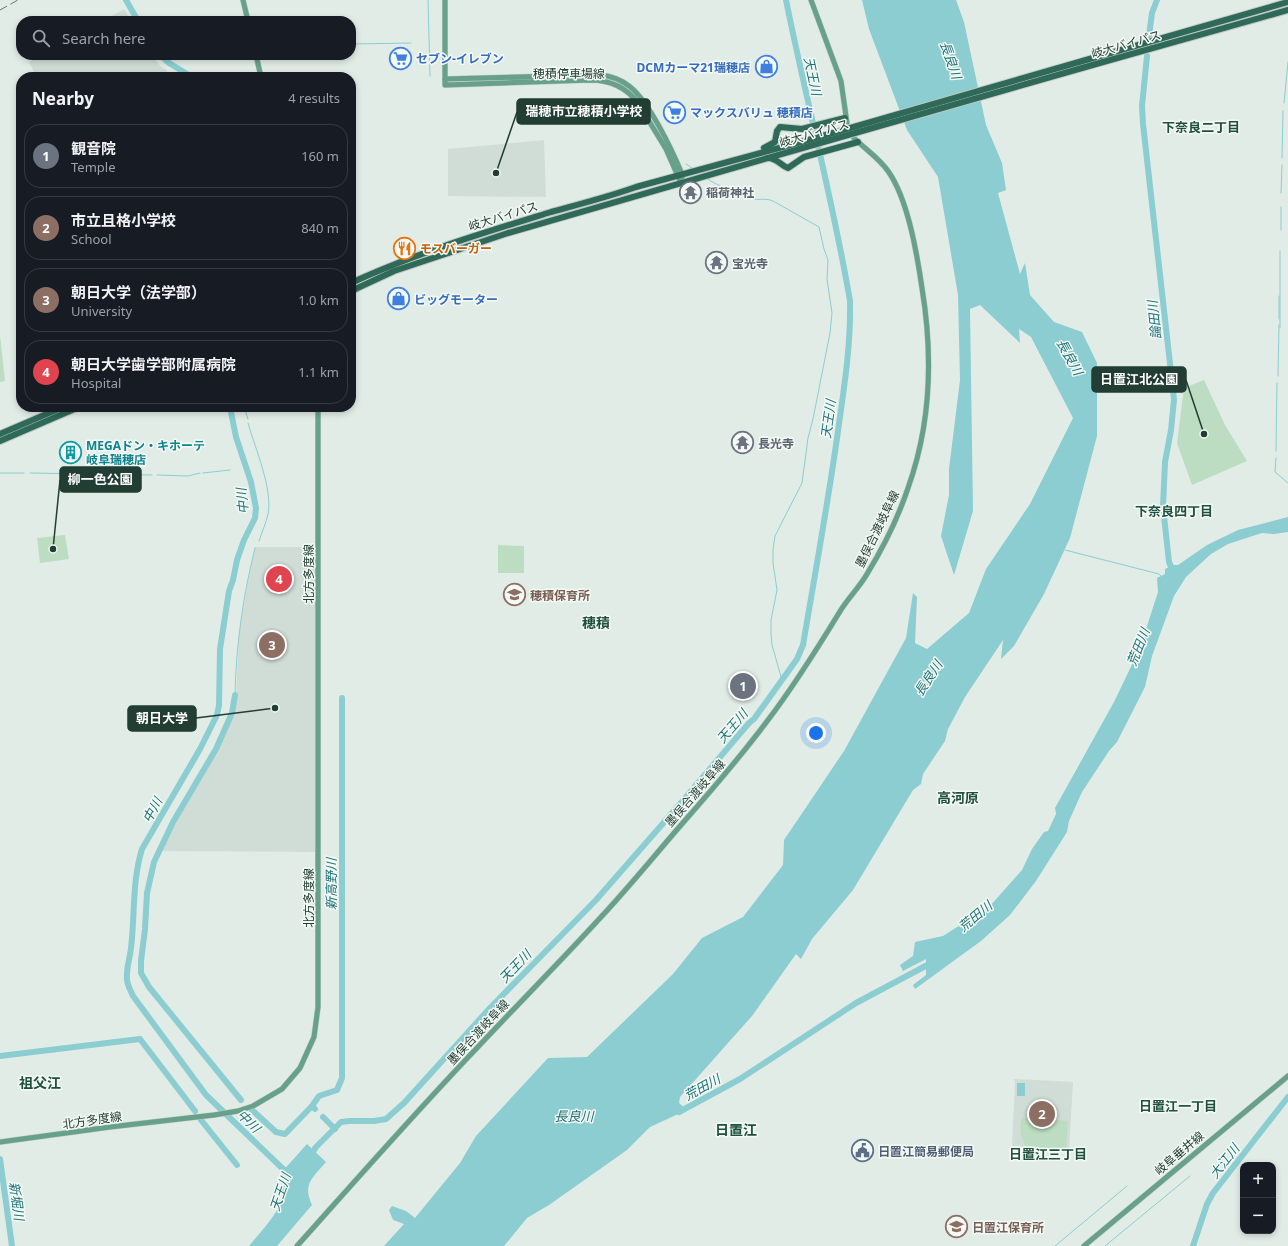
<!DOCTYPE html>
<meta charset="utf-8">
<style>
:root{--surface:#171b24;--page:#242831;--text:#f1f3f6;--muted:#9ea1a6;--line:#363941;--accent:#f0725d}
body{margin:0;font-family:"Noto Sans","Noto Sans JP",sans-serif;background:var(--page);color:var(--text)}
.controls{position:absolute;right:12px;bottom:12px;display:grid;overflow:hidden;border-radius:8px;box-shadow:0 2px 6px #0003}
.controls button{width:36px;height:36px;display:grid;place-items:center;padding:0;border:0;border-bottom:1px solid var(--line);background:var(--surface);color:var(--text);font:20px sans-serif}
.you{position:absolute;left:816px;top:733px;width:14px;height:14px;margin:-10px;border:3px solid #fff;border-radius:50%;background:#1a73e8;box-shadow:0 0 0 6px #1a73e833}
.badge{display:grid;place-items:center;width:26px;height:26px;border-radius:50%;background:var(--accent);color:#fff;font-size:13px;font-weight:700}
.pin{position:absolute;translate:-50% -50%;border:2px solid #fff;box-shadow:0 1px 4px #0006}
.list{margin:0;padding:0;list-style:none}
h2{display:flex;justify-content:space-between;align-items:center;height:52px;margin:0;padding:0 16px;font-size:17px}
h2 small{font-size:13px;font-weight:400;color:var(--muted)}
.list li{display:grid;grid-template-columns:26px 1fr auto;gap:12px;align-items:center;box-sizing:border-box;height:64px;margin:0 8px 8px;padding:0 8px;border:1px solid var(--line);border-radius:16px}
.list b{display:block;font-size:15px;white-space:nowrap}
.list p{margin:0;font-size:13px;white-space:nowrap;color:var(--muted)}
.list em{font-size:13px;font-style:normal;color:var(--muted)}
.icon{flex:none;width:22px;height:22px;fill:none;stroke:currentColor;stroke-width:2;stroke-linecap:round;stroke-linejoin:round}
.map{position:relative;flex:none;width:1288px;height:1246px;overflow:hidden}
.search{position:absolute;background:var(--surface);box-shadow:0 2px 6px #0003;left:16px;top:16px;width:340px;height:44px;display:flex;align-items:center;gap:10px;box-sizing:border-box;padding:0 14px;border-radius:16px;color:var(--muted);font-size:15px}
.panel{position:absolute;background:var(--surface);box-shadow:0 2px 6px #0003;left:16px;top:72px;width:340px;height:340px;border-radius:16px}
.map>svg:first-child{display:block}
</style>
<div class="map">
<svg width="1288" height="1246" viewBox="0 0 1288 1246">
<rect width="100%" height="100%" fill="#e2ece7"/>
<g fill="#d0dcd6">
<path d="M124,9L132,21H103Z"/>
<path d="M42,55H152L161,67L167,70L166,77H25L34,72L29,62Z"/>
<path d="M544,140L546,197L448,196V149Z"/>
<path d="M255,547H316V852L159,851L170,828L221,743L232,717L236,698L239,633L251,565Z"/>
<path d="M1014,1079L1073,1082L1069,1151L1067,1152L1013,1146L1012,1145L1015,1083Z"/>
</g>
<g fill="#bcddc1">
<path d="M0,335L5,381L0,382Z"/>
<path d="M1204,380L1225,425L1247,461L1192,485L1177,443L1184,388Z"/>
<path d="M65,535L69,559L40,563L37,538Z"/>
<path d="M498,545L524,546V573H498Z"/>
<path d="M1022,1118L1068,1121L1066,1150L1027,1147C1020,1138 1019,1128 1022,1118Z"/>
</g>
<g fill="#8bcdd0">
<path d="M862,0H956L964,22L986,125L1002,163L1006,190L998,193L1020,274L1025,263L1030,295L1054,322L1082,332L1097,363V436L1070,538L1044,594L1014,646L1001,659L1003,640L965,697L948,729L945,741L923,774L921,784L913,790L853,890L812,939L801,959L796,954L752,1016L680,1097L679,1103L687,1110L650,1127L627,1150L549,1205L527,1218L504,1246H384L404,1224L393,1220L389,1210L392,1206L406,1211L415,1218L460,1163L476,1136L548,1058L587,1057L673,974L702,938L743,917L783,865L784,840L844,751L906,638L913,593L917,597L915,643L927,649L969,613L986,569L1030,504L1073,418L1031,337L1019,329L1020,343L980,305L970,309L973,511L954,575L941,536L949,495V469L960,380L958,295L938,177L907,130L869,29Z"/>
<path d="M1288,517V532L1274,534L1262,533L1228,544L1211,554L1186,577L1174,596L1152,656L1145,687L1117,742L1109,751L1082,792L1069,821L1067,832L1036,881L1010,915L981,941L915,989L913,985L926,975V959L903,971L900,965L913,956L915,942L943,936L990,906L1022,870L1032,849L1044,832L1048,831L1056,814L1055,808L1114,702L1140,648L1158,592L1157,578L1165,574V569L1173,565H1178L1207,545L1238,530Z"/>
<rect x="1017" y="1083" width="8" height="13"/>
<path d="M307,1144L326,1162C313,1178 302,1183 312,1205L277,1246H249C258,1235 284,1208 282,1194L278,1193L279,1189L283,1188L286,1180L281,1173Z"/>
</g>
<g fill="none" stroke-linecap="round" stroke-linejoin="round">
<g stroke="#8bcdd0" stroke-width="1">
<path d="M428,0L430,76"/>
<path d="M351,44L411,43"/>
<path d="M1284,103L1288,62"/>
<path d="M1282,158L1283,111"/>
<path d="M686,164L692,168"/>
<path d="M706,178C718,186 740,196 754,199C761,200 766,198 773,201L819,227L824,249L828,260L827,279L832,313L830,333L813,419L808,438L802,483L775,536L773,550V563L777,590L771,620V634L772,645L782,680"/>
<path d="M1281,193L1282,165"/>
<path d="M1281,230V207"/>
<path d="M1279,319V296"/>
<path d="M1280,328V251"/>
<path d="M1278,376L1279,325"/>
<path d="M244,407L248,419"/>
<path d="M248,423C255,448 273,489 268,514C266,523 262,532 259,541"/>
<path d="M1276,451L1277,383"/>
<path d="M1276,458L1275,472L1288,483"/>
<path d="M0,473H24"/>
<path d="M30,473L152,475"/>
<path d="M203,473L230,470"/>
<path d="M157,475L188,476L200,473"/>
<path d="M1065,550L1159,574L1162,577"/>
<path d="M235,695C236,645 243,596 255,548"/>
<path d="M1055,1246L1127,1186"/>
<path d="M1105,1246L1190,1176"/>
</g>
<g stroke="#8bcdd0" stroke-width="6">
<path d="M126,0L138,21"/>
<path d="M1149,36L1152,13L1157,0"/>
<path d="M160,55L169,63L192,77"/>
<path d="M1147,56L1142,106L1143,124L1173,390L1174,400L1171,430L1165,462L1163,507L1169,562L1174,574"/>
<path d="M230,407L236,437L251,482L256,508L255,518L244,540L237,560L233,580L229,591L220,649L219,705L217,715L200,749L142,849C132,881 135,915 131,948C130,958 126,968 127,979C127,985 131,991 133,996L206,1095L282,1168L290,1174"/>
<path d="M235,695L232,713L216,749L173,822L154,862L147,893L145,929L141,961V973L149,987L241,1100"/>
<path d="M0,1056L140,1039L195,1111"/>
<path d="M315,1109L312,1106L319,1096L337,1090L342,1078V698"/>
<path d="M252,1110L276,1132L285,1134L312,1106"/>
<path d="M679,1112L740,1079L856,1003L933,962"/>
<path d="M323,1117L335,1129"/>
<path d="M201,1120L237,1165"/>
<path d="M310,1156L316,1147L341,1122L350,1121H374L386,1119L404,1103L490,1008L596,900L680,804L749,723L754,719L797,659L803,645C815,574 828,503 838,431C844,388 851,345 850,301C833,200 806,100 786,0"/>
<path d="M0,1159L12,1246"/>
<path d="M1193,1246L1207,1204L1213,1193L1288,1097"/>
</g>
<defs>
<g id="major">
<path d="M243,0L248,21"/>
<path d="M445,0V85L590,80C610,80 626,87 638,103L666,149L681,183"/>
<path d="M811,0L841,81L847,123"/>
<path d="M256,55L261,77"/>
<path d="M445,79L600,75C611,76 620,79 629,86C649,101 672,150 682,174V177"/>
<path d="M0,1142L110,1127L214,1115L238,1111L253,1106L282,1089L300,1068L314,1037L318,1007V407"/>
<path d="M297,1246C356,1180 414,1114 475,1050C517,1005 560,962 601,917C629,887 655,855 681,825C711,791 741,756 768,720C794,686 817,649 839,613C847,599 859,588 867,574C883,548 898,518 908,488C931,424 933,355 922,288C917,254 908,199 888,171C879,158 865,149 854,138"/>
<path d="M1084,1246L1288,1076"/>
</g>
<g id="highway">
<path d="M1093,58L1288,2"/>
<path d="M1096,64L1288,10"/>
<path d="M764,148L775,142L777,131L780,127L802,129L845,118"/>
<path d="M768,158C777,158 780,165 788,168L804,157L858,142"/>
<path d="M351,283C416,253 483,233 551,212C580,204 608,197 636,187L812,139"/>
<path d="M351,291L394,271L508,233L813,145"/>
<path d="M0,434L63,407"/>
<path d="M0,441L79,407"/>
</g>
</defs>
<use href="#major" stroke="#c1c9c6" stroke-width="6"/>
<use href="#highway" stroke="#c1c9c6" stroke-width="8"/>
<use href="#major" stroke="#67a18c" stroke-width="5"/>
<use href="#highway" stroke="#2f6957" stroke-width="6"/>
<path stroke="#5d796e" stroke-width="1" stroke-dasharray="8 4" stroke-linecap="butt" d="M0,10L18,0"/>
<defs>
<g id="highway-bridge">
<path d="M812,139L1093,58"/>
<path d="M813,145L1096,64"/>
</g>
</defs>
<use href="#highway-bridge" stroke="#c1c9c6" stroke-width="8" stroke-linecap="butt"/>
<use href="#highway-bridge" stroke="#2f6957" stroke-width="6"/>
</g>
<defs>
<symbol id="supermarket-ring" viewBox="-11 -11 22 22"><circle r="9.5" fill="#f3f9f5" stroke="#3f7fe0" stroke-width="1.5"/><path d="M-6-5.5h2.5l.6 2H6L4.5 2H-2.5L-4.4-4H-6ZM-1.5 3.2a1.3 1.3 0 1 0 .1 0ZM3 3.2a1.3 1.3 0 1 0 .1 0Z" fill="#3f7fe0"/></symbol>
<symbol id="shop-ring" viewBox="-11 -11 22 22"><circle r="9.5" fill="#f3f9f5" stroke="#3f7fe0" stroke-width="1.5"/><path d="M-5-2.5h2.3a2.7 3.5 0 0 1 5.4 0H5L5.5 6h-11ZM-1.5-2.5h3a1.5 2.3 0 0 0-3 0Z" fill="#3f7fe0"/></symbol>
<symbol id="temple-ring" viewBox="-11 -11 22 22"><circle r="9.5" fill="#f3f9f5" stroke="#6b7280" stroke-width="1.5"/><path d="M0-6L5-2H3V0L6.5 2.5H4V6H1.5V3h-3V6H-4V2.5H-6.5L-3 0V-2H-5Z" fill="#6b7280"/></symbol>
<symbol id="restaurant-ring" viewBox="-11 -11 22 22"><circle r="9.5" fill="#f3f9f5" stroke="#e8710a" stroke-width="1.5"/><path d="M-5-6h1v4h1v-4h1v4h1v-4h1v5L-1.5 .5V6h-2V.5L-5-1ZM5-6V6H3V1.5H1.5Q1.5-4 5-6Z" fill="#e8710a"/></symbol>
<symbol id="building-ring" viewBox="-11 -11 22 22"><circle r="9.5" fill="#f3f9f5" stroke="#0f9aa8" stroke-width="1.5"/><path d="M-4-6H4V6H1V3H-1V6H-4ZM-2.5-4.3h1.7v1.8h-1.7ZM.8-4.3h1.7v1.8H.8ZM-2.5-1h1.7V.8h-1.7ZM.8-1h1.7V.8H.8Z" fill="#0f9aa8"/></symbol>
<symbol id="school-ring" viewBox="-11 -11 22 22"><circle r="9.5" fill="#f3f9f5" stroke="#8d6e63" stroke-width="1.5"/><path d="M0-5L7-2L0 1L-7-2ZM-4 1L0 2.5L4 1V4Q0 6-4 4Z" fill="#8d6e63"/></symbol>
<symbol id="civic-ring" viewBox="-11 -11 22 22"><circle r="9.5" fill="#f3f9f5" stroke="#5c6f8a" stroke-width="1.5"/><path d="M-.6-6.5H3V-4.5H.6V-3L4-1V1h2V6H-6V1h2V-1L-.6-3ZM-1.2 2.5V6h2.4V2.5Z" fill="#5c6f8a"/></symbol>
</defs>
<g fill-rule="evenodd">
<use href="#supermarket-ring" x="388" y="46" width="25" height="25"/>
<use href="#shop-ring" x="754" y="54" width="25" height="25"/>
<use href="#supermarket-ring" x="662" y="100" width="25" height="25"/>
<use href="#temple-ring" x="678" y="180" width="25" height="25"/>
<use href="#restaurant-ring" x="392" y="236" width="25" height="25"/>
<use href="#temple-ring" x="704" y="250" width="25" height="25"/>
<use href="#shop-ring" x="386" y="286" width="25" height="25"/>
<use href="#temple-ring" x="730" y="430" width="25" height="25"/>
<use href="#building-ring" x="58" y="440" width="25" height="25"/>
<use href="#school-ring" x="502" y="582" width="25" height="25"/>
<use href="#civic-ring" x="850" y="1138" width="25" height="25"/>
<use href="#school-ring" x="944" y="1214" width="25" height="25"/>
</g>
<g text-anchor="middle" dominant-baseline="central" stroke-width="3" stroke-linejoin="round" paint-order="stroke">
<g font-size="12" fill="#223d33" stroke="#f3f9f5">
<text transform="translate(1126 44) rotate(-16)">岐大バイパス</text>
<text x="569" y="73">穂積停車場線</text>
<text transform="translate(814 133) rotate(-16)">岐大バイパス</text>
<text transform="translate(503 216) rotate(-17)">岐大バイパス</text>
<text transform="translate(877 529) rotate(-64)">墨俣合渡岐阜線</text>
<text transform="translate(308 574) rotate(-90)">北方多度線</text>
<text transform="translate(695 793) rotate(-49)">墨俣合渡岐阜線</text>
<text transform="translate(308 898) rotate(-90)">北方多度線</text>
<text transform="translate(478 1032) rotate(-47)">墨俣合渡岐阜線</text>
<text transform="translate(92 1120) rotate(-8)">北方多度線</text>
<text transform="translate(1179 1153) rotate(-40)">岐阜垂井線</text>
</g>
<g font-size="12" font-weight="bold" fill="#366cbe" stroke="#f3f9f5" text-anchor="start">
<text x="416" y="58">セブン-イレブン</text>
<text x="750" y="67" text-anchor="end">DCMカーマ21瑞穂店</text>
<text x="690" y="112">マックスバリュ 穂積店</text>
<text x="414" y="299">ビッグモーター</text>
</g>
<g font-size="12" font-weight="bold" fill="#5b616d" stroke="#f3f9f5" text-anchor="start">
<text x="706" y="192">稲荷神社</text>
<text x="732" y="263">宝光寺</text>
<text x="758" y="443">長光寺</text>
</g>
<g font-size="12" font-weight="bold" fill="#c56008" stroke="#f3f9f5" text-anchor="start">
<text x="420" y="248">モスバーガー</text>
</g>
<g font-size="12" font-weight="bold" fill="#0d838f" stroke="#f3f9f5" text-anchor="start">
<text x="86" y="445">MEGAドン・キホーテ<tspan x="86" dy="14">岐阜瑞穂店</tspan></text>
</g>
<g font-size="12" font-weight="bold" fill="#785e54" stroke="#f3f9f5" text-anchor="start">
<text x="530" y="595">穂積保育所</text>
<text x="972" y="1227">日置江保育所</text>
</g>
<g font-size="12" font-weight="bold" fill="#4e5e75" stroke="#f3f9f5" text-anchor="start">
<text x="878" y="1151">日置江簡易郵便局</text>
</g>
<g font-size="13" font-style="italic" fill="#1d7278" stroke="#f3f9f5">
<text transform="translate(951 60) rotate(71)">長良川</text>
<text transform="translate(813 76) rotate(78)">天王川</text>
<text transform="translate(1154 320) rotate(-96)">論田川</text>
<text transform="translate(1070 357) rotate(61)">長良川</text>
<text transform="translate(828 419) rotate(-82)">天王川</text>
<text transform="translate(242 501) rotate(-96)">中川</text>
<text transform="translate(1138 647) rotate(-68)">荒田川</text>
<text transform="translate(928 678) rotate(-57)">長良川</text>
<text transform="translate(732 726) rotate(-49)">天王川</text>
<text transform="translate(152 810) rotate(-62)">中川</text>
<text transform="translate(331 884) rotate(-90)">新高野川</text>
<text transform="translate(975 916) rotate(-40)">荒田川</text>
<text transform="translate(515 966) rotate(-46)">天王川</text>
<text transform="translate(702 1087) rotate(-29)">荒田川</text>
<text x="574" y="1116">長良川</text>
<text transform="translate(249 1121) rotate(44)">中川</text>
<text transform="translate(1224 1161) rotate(-52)">大江川</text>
<text transform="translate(280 1192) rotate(-71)">天王川</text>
<text transform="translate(17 1201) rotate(82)">新堀川</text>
</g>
<g font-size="13" font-weight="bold" fill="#1f4f3e" stroke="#f3f9f5">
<text x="1201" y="127">下奈良二丁目</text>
<text x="1174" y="511">下奈良四丁目</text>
<text x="1178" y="1106">日置江一丁目</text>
<text x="1048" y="1154">日置江三丁目</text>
</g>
<g font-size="14" font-weight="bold" fill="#1f4f3e" stroke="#f3f9f5">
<text x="596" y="622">穂積</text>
<text x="958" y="797">高河原</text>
<text x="40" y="1082">祖父江</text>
<text x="736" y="1129">日置江</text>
</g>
</g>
<path fill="none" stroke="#223d33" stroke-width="1.5" d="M496 173L517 112M1204 434L1186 380M53 549L60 480M275 708L196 718"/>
<g fill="#223d33" stroke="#f3f9f5" stroke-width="1.5">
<circle cx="496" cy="173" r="4"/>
<circle cx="1204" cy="434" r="4"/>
<circle cx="53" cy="549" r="4"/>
<circle cx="275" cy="708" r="4"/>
</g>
<g fill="#223d33" stroke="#223d33" stroke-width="1.5">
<rect x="517" y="99" width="133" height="25" rx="4"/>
<rect x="1092" y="367" width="94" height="25" rx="4"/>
<rect x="60" y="467" width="81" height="25" rx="4"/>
<rect x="128" y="706" width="68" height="25" rx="4"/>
</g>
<g font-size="13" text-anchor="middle" font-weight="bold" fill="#fff">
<text x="584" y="116">瑞穂市立穂積小学校</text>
<text x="1139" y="384">日置江北公園</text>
<text x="100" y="484">柳一色公園</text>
<text x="162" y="723">朝日大学</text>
</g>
</svg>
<div class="controls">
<button>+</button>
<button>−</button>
</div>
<div class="you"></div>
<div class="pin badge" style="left:743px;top:686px;background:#6b7280">1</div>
<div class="pin badge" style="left:1042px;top:1114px;background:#8d6e63">2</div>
<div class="pin badge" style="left:272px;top:645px;background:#8d6e63">3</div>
<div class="pin badge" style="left:279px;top:579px;background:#e0444e">4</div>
<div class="search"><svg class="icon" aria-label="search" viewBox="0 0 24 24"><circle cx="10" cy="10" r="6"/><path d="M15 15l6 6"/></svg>Search here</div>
<section class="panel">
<h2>Nearby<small>4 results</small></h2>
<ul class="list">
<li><span class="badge" style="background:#6b7280">1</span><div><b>観音院</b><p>Temple</p></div><em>160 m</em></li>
<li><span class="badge" style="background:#8d6e63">2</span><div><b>市立且格小学校</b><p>School</p></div><em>840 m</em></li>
<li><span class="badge" style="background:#8d6e63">3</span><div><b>朝日大学（法学部）</b><p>University</p></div><em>1.0 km</em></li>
<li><span class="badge" style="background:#e0444e">4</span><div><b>朝日大学歯学部附属病院</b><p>Hospital</p></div><em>1.1 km</em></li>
</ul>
</section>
</div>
